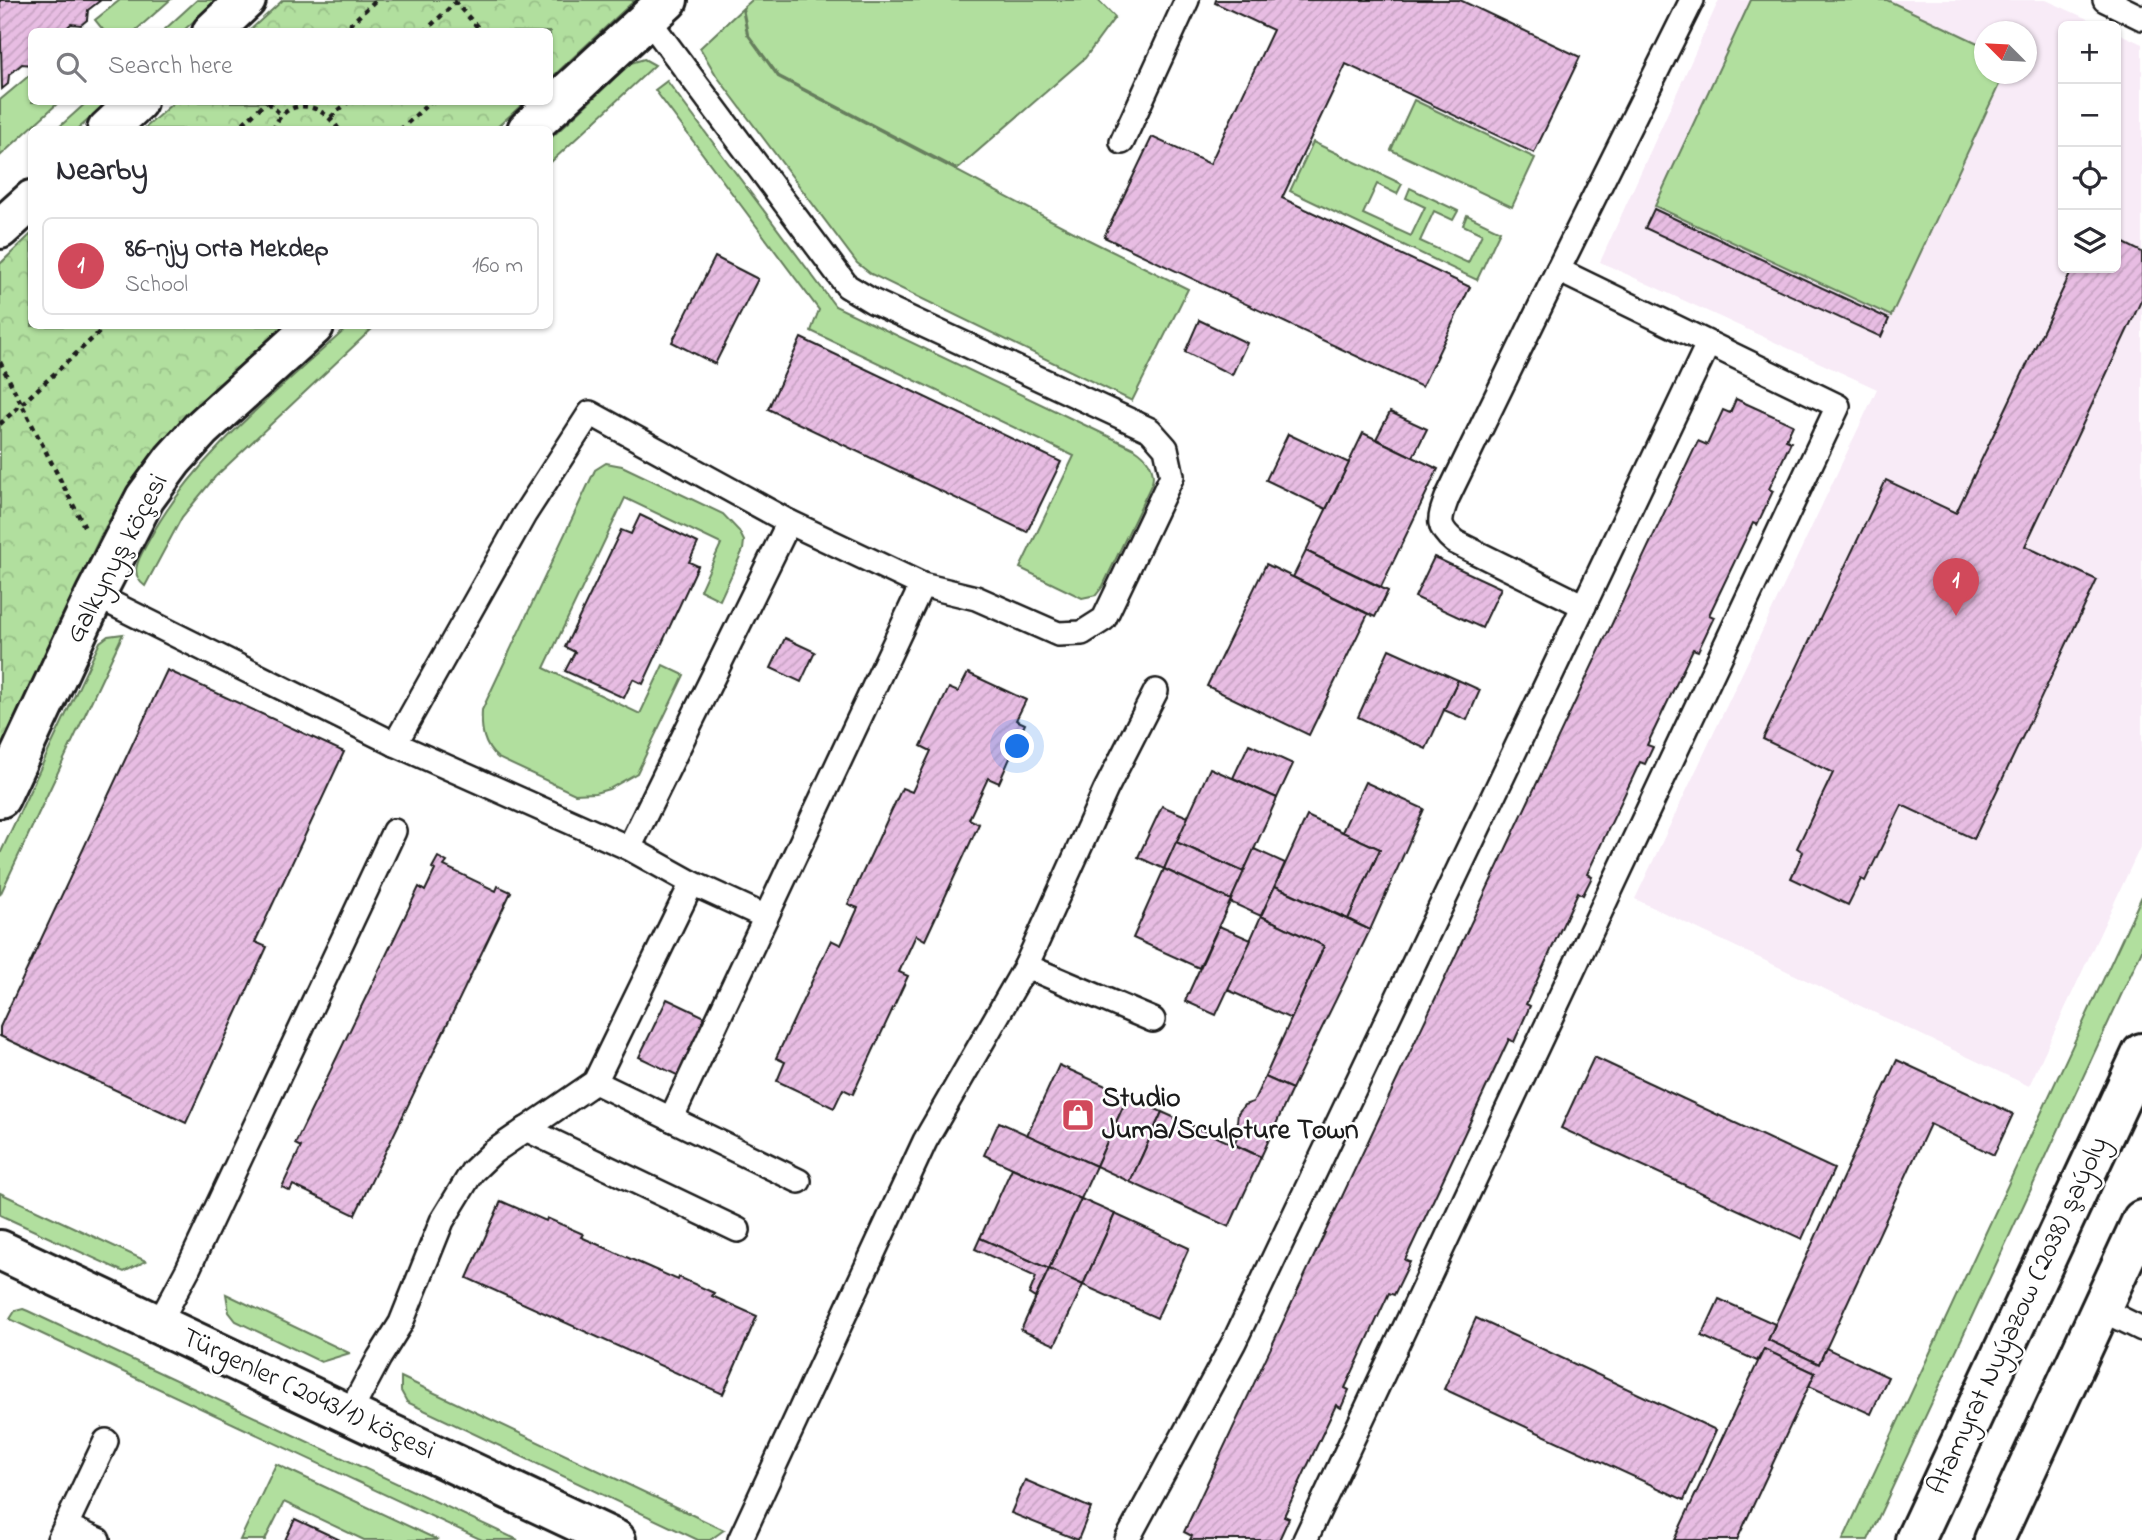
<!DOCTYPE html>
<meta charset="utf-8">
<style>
:root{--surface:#fff;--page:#f2f2f3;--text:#2b2b33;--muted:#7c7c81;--line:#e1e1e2;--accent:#d1495b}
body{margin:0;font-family:"Indie Flower",sans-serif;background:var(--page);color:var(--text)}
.controls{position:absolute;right:21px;top:21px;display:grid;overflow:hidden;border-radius:10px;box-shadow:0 2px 5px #0004}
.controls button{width:63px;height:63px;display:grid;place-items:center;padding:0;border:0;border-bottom:2px solid var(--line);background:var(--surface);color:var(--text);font:35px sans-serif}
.compass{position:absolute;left:1974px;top:21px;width:63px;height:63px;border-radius:50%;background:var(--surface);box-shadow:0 2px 5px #0004;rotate:294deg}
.you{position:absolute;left:1018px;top:747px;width:24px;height:24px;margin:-18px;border:5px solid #fff;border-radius:50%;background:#1a73e8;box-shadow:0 0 0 10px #1a73e833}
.badge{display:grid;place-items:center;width:46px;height:46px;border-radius:50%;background:var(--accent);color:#fff;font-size:23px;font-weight:700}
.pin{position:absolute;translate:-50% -58px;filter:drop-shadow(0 2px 4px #0008)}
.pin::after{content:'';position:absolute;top:37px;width:24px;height:21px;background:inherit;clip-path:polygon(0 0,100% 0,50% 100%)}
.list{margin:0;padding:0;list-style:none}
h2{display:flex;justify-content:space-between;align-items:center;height:91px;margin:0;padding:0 28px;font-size:30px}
h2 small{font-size:23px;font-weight:400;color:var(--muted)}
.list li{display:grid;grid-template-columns:46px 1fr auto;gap:21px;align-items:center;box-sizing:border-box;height:98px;margin:0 14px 14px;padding:0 14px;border:2px solid var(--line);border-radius:10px}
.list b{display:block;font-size:26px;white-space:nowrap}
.list p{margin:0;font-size:23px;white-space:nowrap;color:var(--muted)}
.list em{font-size:23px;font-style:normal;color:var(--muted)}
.icon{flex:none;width:38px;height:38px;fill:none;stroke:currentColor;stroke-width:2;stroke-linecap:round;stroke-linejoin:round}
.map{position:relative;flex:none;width:2142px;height:1540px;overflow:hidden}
.search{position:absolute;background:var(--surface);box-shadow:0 2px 5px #0004;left:28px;top:28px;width:525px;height:77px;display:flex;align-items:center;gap:18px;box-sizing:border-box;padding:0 24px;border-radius:10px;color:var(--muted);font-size:26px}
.panel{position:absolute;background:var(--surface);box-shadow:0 2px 5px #0004;left:28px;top:126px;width:525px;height:203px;border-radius:10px}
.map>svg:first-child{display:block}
</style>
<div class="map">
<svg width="2142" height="1540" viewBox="0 0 2142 1540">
<defs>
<pattern id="park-crowns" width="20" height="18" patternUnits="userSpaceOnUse" patternTransform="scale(1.75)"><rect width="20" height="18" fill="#b1df9e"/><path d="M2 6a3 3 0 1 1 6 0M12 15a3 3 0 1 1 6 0" fill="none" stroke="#98bf88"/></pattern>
<pattern id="building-hatch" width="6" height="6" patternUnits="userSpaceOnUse" patternTransform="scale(1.75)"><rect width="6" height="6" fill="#e8bde3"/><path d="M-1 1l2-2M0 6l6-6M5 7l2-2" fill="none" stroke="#c6a2c2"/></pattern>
</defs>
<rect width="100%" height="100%" fill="#fff"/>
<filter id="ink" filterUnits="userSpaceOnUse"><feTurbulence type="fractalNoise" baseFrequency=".0143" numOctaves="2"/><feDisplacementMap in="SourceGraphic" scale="14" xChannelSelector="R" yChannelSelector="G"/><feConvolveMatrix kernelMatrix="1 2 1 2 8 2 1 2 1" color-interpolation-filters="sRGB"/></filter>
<g filter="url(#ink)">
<path fill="#f8ebf7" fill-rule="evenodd" d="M1719,0H2046L2103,26H2063V268H2116V32L2142,44V843L2029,1086L1635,899L1877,389L1600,262ZM1984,32H2026V74H1984Z"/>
<g fill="#b1df9e" stroke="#667e5d" stroke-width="2">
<path d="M120,0H170L135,31H104L95,20Z"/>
<path d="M197,0H217L183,31H163Z"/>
<path d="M752,0H1098L1115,17L1085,58L957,169L779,76L748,34L743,8Z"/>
<path d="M1751,0H1887L1984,46V74H2004L1891,316L1655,206Z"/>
<path d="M742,9L747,34L778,77L1087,239L1188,289L1132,401L871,274L857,263L716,75L700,48Z"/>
<path d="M644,59L655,65L550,163V139L631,63Z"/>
<path d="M31,74L32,102H59L0,156V100Z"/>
<path d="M667,81L835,306L1135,449C1146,456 1156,468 1152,483L1103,586L1096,595L1082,598L1020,568L1074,456L811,331L819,310L655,90Z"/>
<path d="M1414,100L1535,158L1512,207L1391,150Z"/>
<path d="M87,102H108L78,129H57Z"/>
<path d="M1313,142L1402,184L1397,194L1377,184L1363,214L1411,236L1425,207L1406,198L1410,188L1458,211L1453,220L1434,211L1420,241L1468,263L1482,234L1463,225L1467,215L1500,231L1477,280L1290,191Z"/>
<path d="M349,326H375L215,477L182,517L145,586C127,573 141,555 149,540C193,457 280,389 349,326Z"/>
<path d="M606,463L622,466L723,514L739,531L744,541L743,550L720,600L700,590L721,544L625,498L544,668L640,714L663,665L684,675L637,773L609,789L595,793L575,794L498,758C483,746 481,729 482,710L595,470Z"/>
<path d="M123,634L0,895V854L100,642L108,636Z"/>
<path d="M2142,896V950L1868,1540H1843Z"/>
<path d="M0,1193L146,1261L124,1272L0,1215Z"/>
<path d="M226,1294L349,1353H350L321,1362L236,1321L229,1312Z"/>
<path d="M23,1309L28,1311L518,1540H482L10,1319L15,1311Z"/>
<path d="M401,1377L724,1530L710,1540H698L407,1402L401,1391Z"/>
<path d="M276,1464L438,1540H364L284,1502L265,1540H240Z"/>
</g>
<g fill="url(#park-crowns)" stroke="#667e5d" stroke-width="2">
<path d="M283,0H635L550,79V32L249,31Z"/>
<path d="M174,102H525L495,129H144Z"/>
<path d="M31,234L32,326H283L203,401L152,456L129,486L101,535L0,750V264Z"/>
</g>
<g fill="url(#building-hatch)" stroke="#1c1c1c" stroke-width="2">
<path d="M0,0H111H101L88,10L87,20L81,25L71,24L62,32H32V65L22,64L9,75L8,84L2,89Z"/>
<path d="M1216,0H1460L1580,57L1534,153L1346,64L1282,198L1470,287L1422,387L1104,237L1152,137L1210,164L1273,30L1215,3Z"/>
<path d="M1654,209L1889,319L1881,337L1645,228Z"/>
<path d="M2116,239L2142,252V299L2025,546L2097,580L1974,839L1902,805L1865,881L1861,879L1848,905L1791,878L1803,852L1797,848L1833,773L1763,739L1886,480L1956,513L2073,268H2116Z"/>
<path d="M715,257L758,279L715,364L672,342Z"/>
<path d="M1199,320L1247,343L1232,375L1185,352Z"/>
<path d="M801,338L1061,462L1027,532L768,409Z"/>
<path d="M1736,399L1793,425L1786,440L1791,442L1769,489L1773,491L1757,525L1753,523L1709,615L1714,617L1698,651L1693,649L1647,745L1653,747L1645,764L1640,762L1587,874L1592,877L1583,895L1578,892L1526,1004L1530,1006L1514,1042L1509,1039L1405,1260L1410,1262L1394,1295L1389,1293L1345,1388L1349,1390L1341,1408L1336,1405L1284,1516L1289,1518L1279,1540H1190L1192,1536L1184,1532L1698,441L1707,445L1723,410L1730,413Z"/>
<path d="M1390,412L1427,429L1413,457L1376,439Z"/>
<path d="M1363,433L1438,469L1381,587L1306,551Z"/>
<path d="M1288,434L1349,463L1326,509L1266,480Z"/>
<path d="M640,515L698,543L689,562L698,566L643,684L633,679L624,698L565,671L575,652L565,647L621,530L631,534Z"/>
<path d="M1306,551L1388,591L1375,617L1293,577Z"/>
<path d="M1434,557L1501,588L1482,628L1415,597Z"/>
<path d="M1266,564L1368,614L1309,735L1207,686Z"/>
<path d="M785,638L815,652L801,682L771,668Z"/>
<path d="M1389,649L1458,680L1426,749L1358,717Z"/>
<path d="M167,670L344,752L255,942L267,947L186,1123L0,1036V1027Z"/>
<path d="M968,673L1026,700L1016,720L1025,724L999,783L988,778L969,819L979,824L925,940L916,935L899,972L908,976L853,1094L843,1089L834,1108L777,1081L785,1062L776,1058L831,940L841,945L858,908L848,904L902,788L912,792L931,751L921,746L949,688L958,692Z"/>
<path d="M1458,680L1480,690L1467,720L1444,710Z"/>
<path d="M1249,744L1293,764L1277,798L1233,778Z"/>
<path d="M1210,768L1277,798L1244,872L1176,842Z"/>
<path d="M1365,782L1424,809L1370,930L1348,919L1380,849L1342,832Z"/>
<path d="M1162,806L1188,817L1164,869L1138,857Z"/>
<path d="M1307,816L1380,849L1348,919L1275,886Z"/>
<path d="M1176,842L1244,872L1231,900L1164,869Z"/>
<path d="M1254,849L1285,863L1261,916L1230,902Z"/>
<path d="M438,857L447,862L444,866L496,891L498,886L511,892L355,1215L293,1185L290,1191L282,1187L301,1147L295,1144L419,887L425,891L435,870L432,868Z"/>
<path d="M1164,869L1231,900L1199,968L1133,938Z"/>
<path d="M1275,886L1370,930L1292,1089L1265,1077L1324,946L1261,916Z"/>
<path d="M1261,916L1324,946L1291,1019L1228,990Z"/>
<path d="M1219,926L1251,940L1216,1015L1185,1001Z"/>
<path d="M667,999L707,1018L679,1076L639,1057Z"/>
<path d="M1594,1057L1834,1169L1802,1239L1561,1128Z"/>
<path d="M1897,1060L2013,1114L1994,1155L1930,1124L1819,1364L1768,1340Z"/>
<path d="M1059,1065L1128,1096L1096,1166L1027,1135Z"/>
<path d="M1265,1077L1292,1089L1261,1157L1234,1144L1240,1131L1237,1122L1238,1113L1244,1105L1253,1102Z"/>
<path d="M1128,1096L1162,1112L1130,1182L1096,1166Z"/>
<path d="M1162,1112L1261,1157L1229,1227L1130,1182Z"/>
<path d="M999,1122L1096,1166L1081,1199L984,1155Z"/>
<path d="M1012,1168L1081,1199L1049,1269L980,1238Z"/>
<path d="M1081,1199L1115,1214L1083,1285L1049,1269Z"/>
<path d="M501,1201L546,1221L547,1218L583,1234L581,1237L678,1280L679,1277L714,1293L712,1296L757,1316L723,1394L467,1278Z"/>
<path d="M1115,1214L1189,1248L1157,1318L1083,1285Z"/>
<path d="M980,1238L1049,1269L1035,1298L1029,1294L1036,1277L975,1249Z"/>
<path d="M1049,1269L1083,1285L1055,1345L1021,1330Z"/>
<path d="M1719,1299L1775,1324L1768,1340L1819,1364L1826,1348L1888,1377L1871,1414L1809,1386L1815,1373L1764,1349L1757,1361L1702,1336Z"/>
<path d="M1476,1318L1716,1430L1684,1500L1444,1389Z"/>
<path d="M1764,1349L1815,1373L1737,1540H1674Z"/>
<path d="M1025,1480L1091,1508L1078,1540L1011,1513Z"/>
<path d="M295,1519L340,1540H285Z"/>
</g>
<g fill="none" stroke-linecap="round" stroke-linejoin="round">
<defs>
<g id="lane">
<path d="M2105,0L2142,18"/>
<path d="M1122,142L1187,0"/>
<path d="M1558,270L1447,498C1439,520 1436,526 1455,542L1584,606"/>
<path d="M95,595L395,744L629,848L692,883L766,917"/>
<path d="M395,744L524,515L590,413L789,522L922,585L976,598L1058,634L1082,633L1104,619L1172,476L1166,448L1150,430L872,301L847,286L648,19"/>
<path d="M629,848L789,522"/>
<path d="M1026,966L1153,1020"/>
<path d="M595,1082L799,1181"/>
<path d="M671,1119L922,585"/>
<path d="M526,1129L738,1230"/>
<path d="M2101,1309L2142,1329"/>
<path d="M158,1325L188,1269L394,831"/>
<path d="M349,1414L379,1358L401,1323L442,1221L472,1172L493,1152L595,1082L692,883"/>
<path d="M66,1526L98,1540"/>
<path d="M59,1540L106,1441"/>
<path d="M740,1540L925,1141L1026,966L1106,789L1156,691"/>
<path d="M1127,1540L1234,1342L1708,344"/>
<path d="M1305,1540L1838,406L1558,270L1692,0"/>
</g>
<g id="street">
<path d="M212,32L246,0"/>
<path d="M107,130L137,102"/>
<path d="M527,130L668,0"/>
<path d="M0,229L32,200"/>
<path d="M0,798L95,595L145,498L173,460L201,429L314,326"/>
<path d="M0,1250L616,1540"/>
</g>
<g id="secondary">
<path d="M1915,1540L2142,1053"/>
<path d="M1994,1540L2142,1220"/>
</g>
</defs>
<use href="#lane" stroke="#1c1c1c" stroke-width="28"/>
<use href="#street" stroke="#1c1c1c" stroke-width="44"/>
<use href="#secondary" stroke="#1c1c1c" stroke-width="44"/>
<g stroke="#1c1c1c" stroke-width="4.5" stroke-dasharray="5 5" stroke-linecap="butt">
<path d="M454,1L482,32"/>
<path d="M342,32L376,0"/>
<path d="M424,32L458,0"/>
<path d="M268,102L282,116"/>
<path d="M331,117L348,102"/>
<path d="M236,130L266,102"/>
<path d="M273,130C286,95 322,102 339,130"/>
<path d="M400,130L430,102"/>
<path d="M187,326H188"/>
<path d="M0,362L85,528"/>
<path d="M0,424L106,326"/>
</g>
<use href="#lane" stroke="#fff" stroke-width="23"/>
<use href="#street" stroke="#fff" stroke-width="38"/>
<use href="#secondary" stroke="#fff" stroke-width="38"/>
</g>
</g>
<defs>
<symbol id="shop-square" viewBox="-11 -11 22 22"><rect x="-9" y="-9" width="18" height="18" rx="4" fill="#d1495b" stroke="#fff"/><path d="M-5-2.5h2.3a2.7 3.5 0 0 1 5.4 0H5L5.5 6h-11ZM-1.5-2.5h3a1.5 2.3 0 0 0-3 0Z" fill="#fff"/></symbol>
</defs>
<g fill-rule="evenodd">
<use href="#shop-square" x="1059" y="1096" width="38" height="38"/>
</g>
<g text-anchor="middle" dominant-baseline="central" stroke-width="5" stroke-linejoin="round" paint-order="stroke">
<g font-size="28" fill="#1c1c1c" stroke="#fff">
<text transform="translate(118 559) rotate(-62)">Galkynyş köçesi</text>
<text transform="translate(2019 1316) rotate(-65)">Atamyrat Nyýazow (2038) şaýoly</text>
<text transform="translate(308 1395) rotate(25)">Türgenler (2043/1) köçesi</text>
</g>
<g font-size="28" font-weight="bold" fill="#1c1c1c" stroke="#fff" text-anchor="start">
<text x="1102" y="1099">Studio<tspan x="1102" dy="32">Juma/Sculpture Town</tspan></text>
</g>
</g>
</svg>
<div class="controls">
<button>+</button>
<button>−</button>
<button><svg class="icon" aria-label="locate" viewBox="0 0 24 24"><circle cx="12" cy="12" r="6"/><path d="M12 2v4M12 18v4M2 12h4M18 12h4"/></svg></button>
<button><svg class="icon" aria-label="layers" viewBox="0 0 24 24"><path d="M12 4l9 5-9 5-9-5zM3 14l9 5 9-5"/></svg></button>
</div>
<svg class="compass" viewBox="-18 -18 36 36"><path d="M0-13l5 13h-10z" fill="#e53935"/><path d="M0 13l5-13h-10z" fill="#7c7c81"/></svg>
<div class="you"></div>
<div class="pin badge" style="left:1956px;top:616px">1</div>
<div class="search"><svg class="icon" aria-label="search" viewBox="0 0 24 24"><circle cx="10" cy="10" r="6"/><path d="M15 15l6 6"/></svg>Search here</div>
<section class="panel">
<h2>Nearby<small></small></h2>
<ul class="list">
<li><span class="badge">1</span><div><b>86-njy Orta Mekdep</b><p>School</p></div><em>160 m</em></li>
</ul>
</section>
</div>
